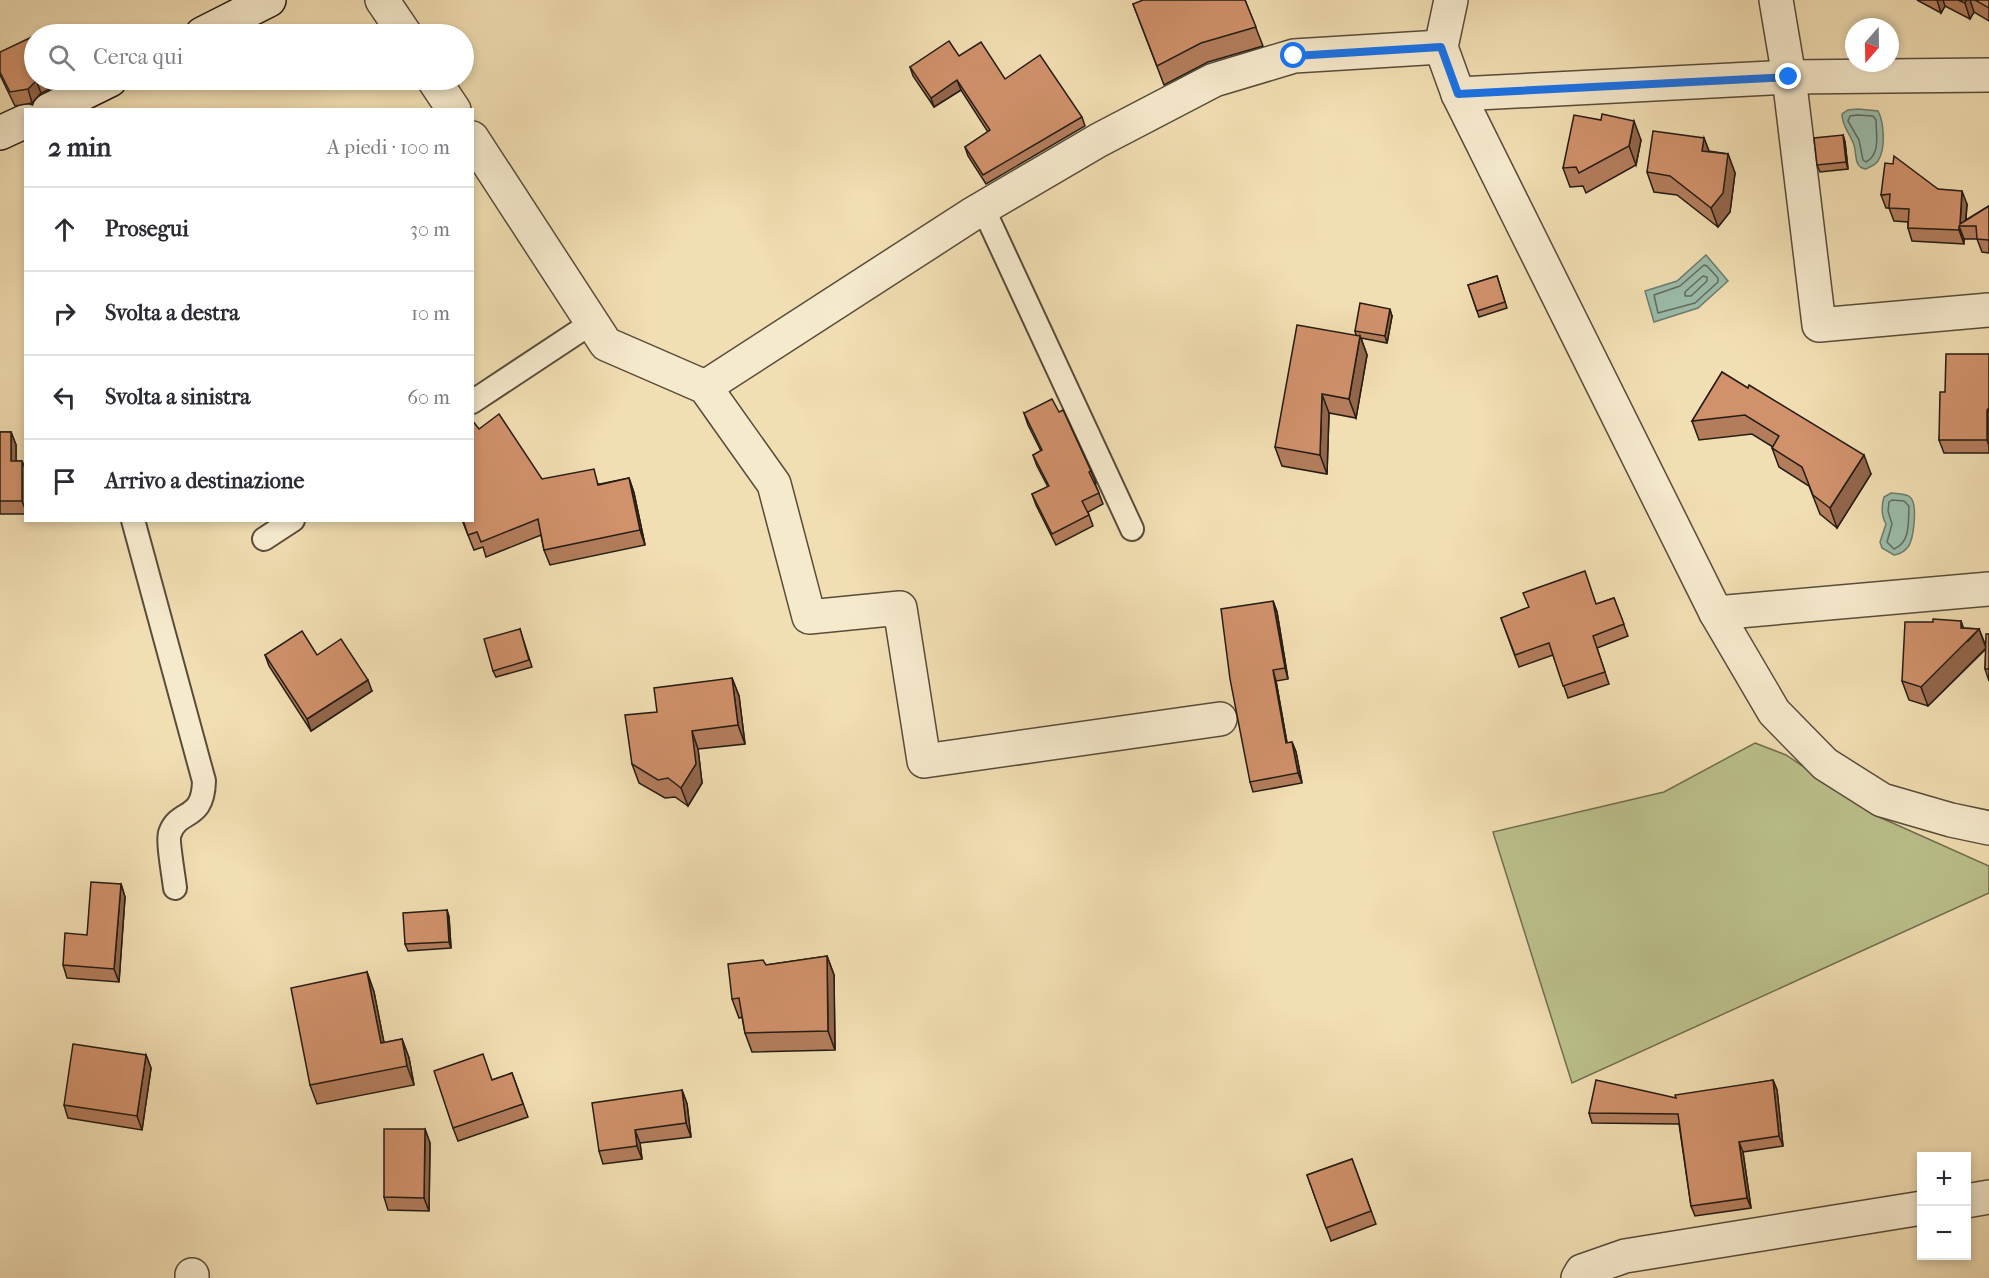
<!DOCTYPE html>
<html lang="it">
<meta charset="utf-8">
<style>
:root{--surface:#fff;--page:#f7f7f7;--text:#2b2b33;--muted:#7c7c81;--line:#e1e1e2}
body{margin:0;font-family:"IM FELL French Canon",serif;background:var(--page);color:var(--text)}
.controls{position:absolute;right:18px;bottom:18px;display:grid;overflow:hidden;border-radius:0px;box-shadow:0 3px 9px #0003}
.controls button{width:54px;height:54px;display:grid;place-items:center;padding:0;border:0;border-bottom:2px solid var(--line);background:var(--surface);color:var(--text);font:30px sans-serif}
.compass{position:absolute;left:1845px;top:18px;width:54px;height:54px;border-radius:50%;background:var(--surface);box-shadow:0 3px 9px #0003;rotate:200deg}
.stop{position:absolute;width:18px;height:18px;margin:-14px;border:4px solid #1a73e8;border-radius:50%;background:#fff}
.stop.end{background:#1a73e8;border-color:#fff;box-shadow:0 2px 6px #0008}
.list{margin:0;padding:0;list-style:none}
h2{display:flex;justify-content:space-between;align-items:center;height:78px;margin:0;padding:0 24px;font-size:26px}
h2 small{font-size:20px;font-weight:400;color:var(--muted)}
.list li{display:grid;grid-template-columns:39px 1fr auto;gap:18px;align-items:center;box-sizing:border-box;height:84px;padding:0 24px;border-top:2px solid var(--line)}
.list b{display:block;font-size:22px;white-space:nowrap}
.list em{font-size:20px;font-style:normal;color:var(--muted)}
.icon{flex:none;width:33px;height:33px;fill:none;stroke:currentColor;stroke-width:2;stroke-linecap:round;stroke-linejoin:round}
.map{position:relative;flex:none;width:1989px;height:1278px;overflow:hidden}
.search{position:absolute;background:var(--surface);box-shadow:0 3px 9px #0003;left:24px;top:24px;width:450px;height:66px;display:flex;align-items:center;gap:15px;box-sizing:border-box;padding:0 21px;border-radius:33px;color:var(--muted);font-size:22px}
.panel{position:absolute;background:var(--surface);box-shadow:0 3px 9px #0003;left:24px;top:108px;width:450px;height:414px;border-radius:0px}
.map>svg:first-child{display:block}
</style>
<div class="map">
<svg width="1989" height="1278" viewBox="0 0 1989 1278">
<rect width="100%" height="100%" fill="#f1deb2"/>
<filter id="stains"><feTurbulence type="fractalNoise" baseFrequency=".00333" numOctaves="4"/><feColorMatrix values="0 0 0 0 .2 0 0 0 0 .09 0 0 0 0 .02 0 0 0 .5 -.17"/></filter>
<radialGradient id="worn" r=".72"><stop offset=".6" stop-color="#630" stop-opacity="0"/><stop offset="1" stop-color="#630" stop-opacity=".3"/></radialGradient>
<path fill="#bbc18c" stroke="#706e50" stroke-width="1.5" d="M1755,743L1786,755L1877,816L1989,866V893L1572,1083L1493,832L1664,792Z"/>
<g fill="#9bbcaa" stroke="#6c7c6e" stroke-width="1.5">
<path d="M1858,109L1878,111C1884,122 1886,149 1878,161C1875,165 1870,167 1866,169C1862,168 1860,168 1858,164C1855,159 1856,151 1854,145C1850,133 1842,127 1842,114L1848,110Z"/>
<path d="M1706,255L1728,281L1698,308L1654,322L1645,291L1677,281Z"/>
<path d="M1891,493C1897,494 1905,493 1910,497C1918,503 1914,541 1907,548C1904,552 1899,554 1894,555L1882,548L1880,542L1886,524C1881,515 1881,507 1884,497Z"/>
</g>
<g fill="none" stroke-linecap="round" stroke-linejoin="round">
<g stroke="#606c5e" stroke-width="1.5">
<path d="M1857,115L1873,116L1876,120C1876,134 1881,154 1866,162L1863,160L1859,140L1848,121L1850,116Z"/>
<path d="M1704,265L1707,266L1718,278V282L1695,303L1658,313L1654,295L1680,286Z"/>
<path d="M1703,276L1707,277V281L1691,296H1685V292Z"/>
<path d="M1892,500L1904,501L1909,506C1908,522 1911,542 1894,549L1887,542L1892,524L1888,511L1889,502Z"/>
</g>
<defs>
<g id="lane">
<path d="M983,208L1132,529"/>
<path d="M472,402L593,322"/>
<path d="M133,520L204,781C203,822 179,808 170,833C167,840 174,878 175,888"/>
<path d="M264,539L293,520"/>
</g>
<g id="street">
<path d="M382,0L405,34"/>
<path d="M1451,0L1441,47L1458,94L1716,613L1774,712L1825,764L1882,800L1951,820L1989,828"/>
<path d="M1776,0L1789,77L1819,325L1989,310"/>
<path d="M434,80L454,110"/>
<path d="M1458,94L1789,77L1989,75"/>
<path d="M472,138L606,344L705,387L774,484L809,617L900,608L924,761L1220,719"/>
<path d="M705,387L971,215L1099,140L1214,80L1294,56L1441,47"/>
<path d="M1716,613L1989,589"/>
<path d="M1966,1201L1989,1197"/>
<path d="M192,1275V1278"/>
<path d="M1578,1278L1582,1271L1625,1256L1922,1208"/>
</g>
<g id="secondary">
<path d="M202,34L269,0"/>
<path d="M49,110L110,80"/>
<path d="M0,133L26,121"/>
</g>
</defs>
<use href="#lane" stroke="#584c3b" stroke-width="26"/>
<use href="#street" stroke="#584c3b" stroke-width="36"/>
<use href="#secondary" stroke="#251c13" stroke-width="36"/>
<use href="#lane" stroke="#f6eacd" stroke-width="22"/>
<use href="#street" stroke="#f6eacd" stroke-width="33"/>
<use href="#secondary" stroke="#f6eacd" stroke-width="33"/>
</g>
<g fill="#b37d5c" stroke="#251c13" stroke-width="1.5">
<path d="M1245,0L1263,46L1208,62L1164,85L1133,4Z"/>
<path d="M1917,0H1989V21L1974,12L1970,19L1945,6L1941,13Z"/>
<path d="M0,52L34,80H69L41,93L32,103L15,106L0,75Z"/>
<path d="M959,56L1082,117L1085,126L986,184L968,156L965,147L988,132L961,90L934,107L913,76L910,67Z"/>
<path d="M1601,120L1641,140L1636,165L1586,193L1583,186L1570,187L1563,168Z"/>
<path d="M1843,135L1845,142L1848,169L1820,172L1817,165Z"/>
<path d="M1704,138L1709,151L1728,154L1735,173L1730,212L1718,227L1677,195L1654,192L1647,172Z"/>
<path d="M1938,189L1967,204L1966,220L1989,206V253L1982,252L1977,239H1964V244L1912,241L1908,228V222L1894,221L1889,208H1886L1881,195Z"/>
<path d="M1497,276L1507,308L1479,317L1468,285Z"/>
<path d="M1392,316L1387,343L1361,338L1367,355L1356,418L1329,413L1327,474L1282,466L1275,447L1356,335L1355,331Z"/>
<path d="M1989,354V453H1944L1939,440L1945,392Z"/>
<path d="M1722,372L1871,474L1837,528L1820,514L1809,486L1779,467L1772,448L1773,447L1752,434L1699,440L1692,421Z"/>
<path d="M1024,413L1091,471L1096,483H1095L1103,504L1088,512L1093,526L1056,545L1036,505L1032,494L1048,487L1037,466L1033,455L1041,451L1028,425Z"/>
<path d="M479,429L542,479L600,484L629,478L634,493L645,545L550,565L544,550L541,535L486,557L483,547L474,550L462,520Z"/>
<path d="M0,432H11L16,445V461H22L26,471V514H0Z"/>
<path d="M1614,598L1628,636L1597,648L1609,684L1568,698L1553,655L1519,667L1501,618L1597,604Z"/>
<path d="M1273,601L1277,612L1288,679L1276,681L1287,743L1292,742L1296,752L1302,783L1253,792L1250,782Z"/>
<path d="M1961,621L1963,628L1979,629L1986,646L1989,634V681L1985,669L1986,649L1928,706L1909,700L1902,681L1933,622Z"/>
<path d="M520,629L532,667L496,677L493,671Z"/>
<path d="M265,655H317L372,691L311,731L269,666Z"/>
<path d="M732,678L739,696L745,744L698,749L702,783L688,806L675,797L665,798L639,783L632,764L657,712Z"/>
<path d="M121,884L125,897L119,982L67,978L63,965L87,935Z"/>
<path d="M447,910L449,917L451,948L408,951L405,944Z"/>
<path d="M827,956L834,975L835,1050L752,1052L745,1033L742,1017L739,1018L732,999L766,965Z"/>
<path d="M367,972L374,992L384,1043L402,1039L409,1058L414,1085L317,1104L310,1085Z"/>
<path d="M146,1055L151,1068L142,1130L68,1118L64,1105Z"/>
<path d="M512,1073L528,1117L458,1141L453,1128L492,1080Z"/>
<path d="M1773,1080L1777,1090L1783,1146L1743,1152L1751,1208L1695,1216L1691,1206L1679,1124L1592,1123L1589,1113Z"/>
<path d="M682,1090L687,1104L691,1137L640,1143L642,1159L603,1164L599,1151Z"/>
<path d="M425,1129L430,1143L429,1211L388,1210L384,1197Z"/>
<path d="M1352,1159L1376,1224L1331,1241L1307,1175Z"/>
</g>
<g fill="#92664b" stroke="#251c13" stroke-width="1.5">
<path d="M1937,0H1943L1945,6L1941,13Z"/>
<path d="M1966,0H1970L1974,12L1970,19L1965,3Z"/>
<path d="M36,80L41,93L32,103L28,89Z"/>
<path d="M957,80L961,90L934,107L931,98Z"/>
<path d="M1634,121L1641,140L1636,165L1629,146Z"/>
<path d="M1843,135L1845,142L1848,169L1846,162Z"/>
<path d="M1704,138L1711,157L1702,151Z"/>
<path d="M1728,154L1735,173L1730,212L1718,227L1711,208Z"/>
<path d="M1962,191L1967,204L1965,226L1960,224Z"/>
<path d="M1959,226L1964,239V244L1959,230Z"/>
<path d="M1390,309L1392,316L1387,343L1385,336Z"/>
<path d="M1360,336L1367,355L1356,418L1349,399Z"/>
<path d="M1322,394L1329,413L1327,474L1320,455Z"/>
<path d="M1989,408V446L1987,440V410Z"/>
<path d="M11,432L16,445V474L11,461Z"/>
<path d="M1864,455L1871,474L1837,528L1830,508Z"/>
<path d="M22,461L26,471V511L22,501Z"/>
<path d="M629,478L634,493L645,545L640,530Z"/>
<path d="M1273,601L1277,612L1288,679L1285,668Z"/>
<path d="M1961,621L1968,641L1979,629L1986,648L1928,706L1921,687L1961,628Z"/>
<path d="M1273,670L1276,681L1289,754L1286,743Z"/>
<path d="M732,678L739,696L745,744L738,725Z"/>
<path d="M368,680L372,691L311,731L307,719Z"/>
<path d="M692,731L698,749L702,783L688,806L681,788Z"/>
<path d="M1292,742L1296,752L1302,783L1298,773Z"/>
<path d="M121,884L125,897L119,982L114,969Z"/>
<path d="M447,910L449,917L451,948L449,942Z"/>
<path d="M827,956L834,975L835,1050L828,1031Z"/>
<path d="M367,972L374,992L388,1063L381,1043Z"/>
<path d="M402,1039L409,1058L414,1085L407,1066Z"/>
<path d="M146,1055L151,1068L142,1130L137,1116Z"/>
<path d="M1773,1080L1777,1090L1783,1146L1779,1136Z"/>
<path d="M682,1090L687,1104L691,1137L686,1123Z"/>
<path d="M425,1129L430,1143L429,1211L424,1198Z"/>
<path d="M635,1130L640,1143L642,1159L637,1146Z"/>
<path d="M1739,1142L1743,1152L1751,1208L1747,1198Z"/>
</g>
<g fill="#d0916b" stroke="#251c13" stroke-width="1.5">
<path d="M1143,0H1245L1256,27L1201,43L1157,66L1133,4Z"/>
<path d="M1958,0H1966L1965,3Z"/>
<path d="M1975,0H1989V8Z"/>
<path d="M51,28L54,34H38Z"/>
<path d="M34,36V80H37L28,89L10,92L0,72V52Z"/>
<path d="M949,41L959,56L981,42L1005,79L1040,55L1082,117L983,175L965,147L990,130L957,80L931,98L910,67Z"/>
<path d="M1602,114L1634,121L1629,146L1579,173L1576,167L1563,168L1574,115L1601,120Z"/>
<path d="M1653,131L1704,138L1702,151L1728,154L1723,193L1711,208L1670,176L1647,172Z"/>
<path d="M1843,135L1846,162L1817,165L1814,138Z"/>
<path d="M1894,156L1938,189L1962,191L1960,224L1989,206V240L1977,239L1976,226H1959V230L1908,228L1909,209L1889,208L1890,194L1881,195L1885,163L1893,164Z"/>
<path d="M1497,276L1505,302L1477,311L1468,285Z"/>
<path d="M1360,303L1390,309L1385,336L1355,331Z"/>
<path d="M1297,325L1360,336L1349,399L1322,394L1320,455L1275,447Z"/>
<path d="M1946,354H1989V408L1987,410V440H1939L1940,392H1945Z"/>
<path d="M1722,372L1748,388L1749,385L1864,455L1830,508L1813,495L1802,467L1772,448L1779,436L1745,415L1692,421Z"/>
<path d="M1052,399L1059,412L1063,410L1091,471L1089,472L1099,493L1082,501L1089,515L1052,534L1032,494L1049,486L1033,455L1042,450L1024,413Z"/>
<path d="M499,414L542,479L594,469L598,485L629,478L640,530L544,550L538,519L481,542L477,532L468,535L463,520H472V420L479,429Z"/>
<path d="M0,432H11V461H22V501H0Z"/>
<path d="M1585,571L1596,604L1614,598L1624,624L1593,636L1605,672L1563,686L1549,643L1515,655L1501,618L1529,607L1523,593Z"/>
<path d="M1273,601L1285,668L1273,670L1286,743L1292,742L1298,773L1250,782L1230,679L1221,609Z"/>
<path d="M1933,619L1961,621V628L1979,629L1921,687L1902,681L1905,622H1933Z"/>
<path d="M520,629L529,660L493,671L484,639Z"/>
<path d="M302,631L317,655L341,639L368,680L307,719L265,655Z"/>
<path d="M1986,634H1989V669H1985Z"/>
<path d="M732,678L738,725L692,731L696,764L681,788L668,778L658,780L632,764L625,715L657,712L654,688Z"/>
<path d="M91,882L121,884L114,969L63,965L65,933L87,935Z"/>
<path d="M447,910L449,942L405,944L403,913Z"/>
<path d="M827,956L828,1031L745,1033L739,998L732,999L728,964L763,960L766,965Z"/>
<path d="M367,972L381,1043L402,1039L407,1066L310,1085L291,988Z"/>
<path d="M73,1044L146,1055L137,1116L64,1105Z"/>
<path d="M483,1054L492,1080L512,1073L523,1104L453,1128L434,1071Z"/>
<path d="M1596,1080L1676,1098L1675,1095L1773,1080L1779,1136L1739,1142L1747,1198L1691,1206L1678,1114L1589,1113Z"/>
<path d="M682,1090L686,1123L635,1130L637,1146L599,1151L592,1103Z"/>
<path d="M384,1129H425L424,1198L384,1197Z"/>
<path d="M1352,1159L1371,1211L1326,1228L1307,1175Z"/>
</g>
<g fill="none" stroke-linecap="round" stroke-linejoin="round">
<path stroke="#1a73e8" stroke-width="8" d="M1294,56L1441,47L1458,94L1789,77"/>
</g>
<rect width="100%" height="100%" filter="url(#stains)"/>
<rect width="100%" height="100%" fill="url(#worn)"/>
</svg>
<div class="controls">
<button>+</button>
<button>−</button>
</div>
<svg class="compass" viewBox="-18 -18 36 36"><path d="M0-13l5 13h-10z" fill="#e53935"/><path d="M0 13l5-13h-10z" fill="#7c7c81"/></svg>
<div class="stop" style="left:1294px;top:56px"></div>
<div class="stop end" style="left:1789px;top:77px"></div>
<div class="search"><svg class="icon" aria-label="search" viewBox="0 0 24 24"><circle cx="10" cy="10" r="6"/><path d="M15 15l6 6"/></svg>Cerca qui</div>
<section class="panel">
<h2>2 min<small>A piedi · 100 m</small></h2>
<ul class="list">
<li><svg class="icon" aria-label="ahead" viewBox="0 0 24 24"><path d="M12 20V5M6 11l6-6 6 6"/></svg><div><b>Prosegui</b></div><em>30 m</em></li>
<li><svg class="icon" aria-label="right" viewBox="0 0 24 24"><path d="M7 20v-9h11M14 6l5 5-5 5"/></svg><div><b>Svolta a destra</b></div><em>10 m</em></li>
<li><svg class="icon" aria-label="left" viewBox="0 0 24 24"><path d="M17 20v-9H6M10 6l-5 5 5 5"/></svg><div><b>Svolta a sinistra</b></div><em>60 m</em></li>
<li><svg class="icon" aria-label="arrive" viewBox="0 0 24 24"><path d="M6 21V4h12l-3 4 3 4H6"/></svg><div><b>Arrivo a destinazione</b></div></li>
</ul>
</section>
</div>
